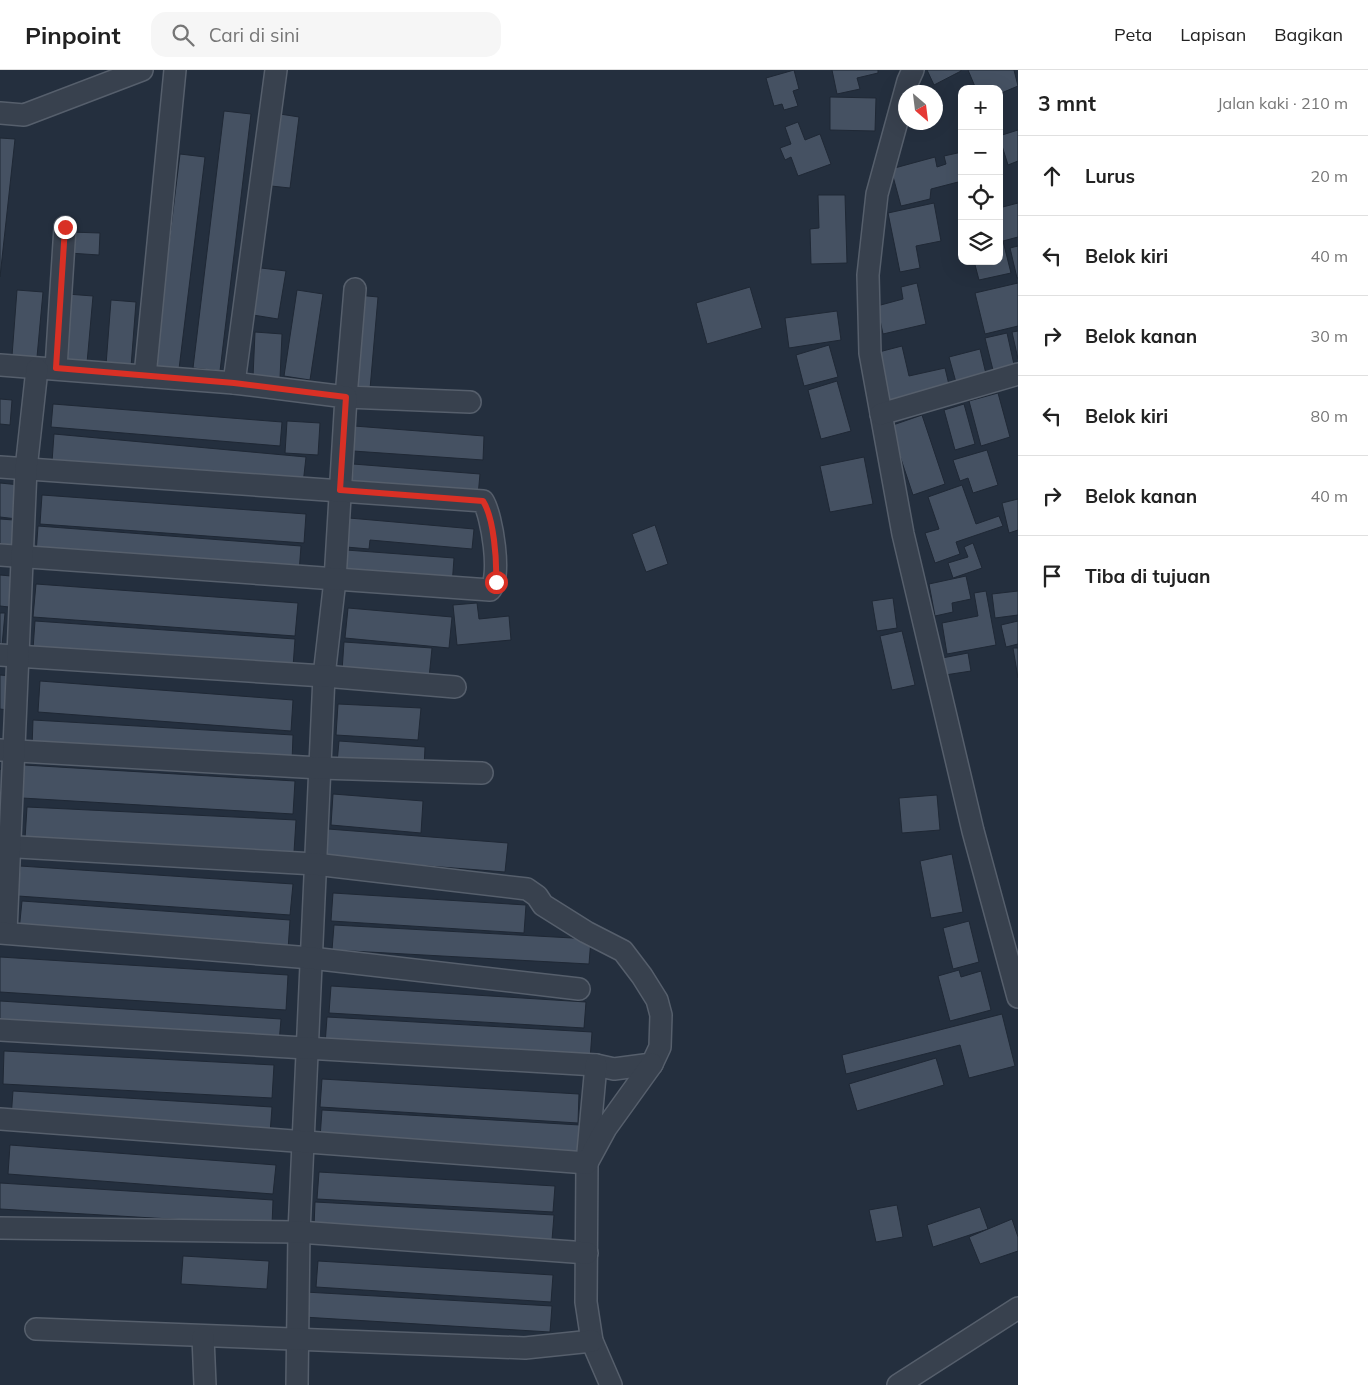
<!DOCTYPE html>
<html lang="id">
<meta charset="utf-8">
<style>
:root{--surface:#fff;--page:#f6f6f6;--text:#222;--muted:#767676;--line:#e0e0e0}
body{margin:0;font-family:Mulish,sans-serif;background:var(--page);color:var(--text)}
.controls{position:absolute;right:15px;top:15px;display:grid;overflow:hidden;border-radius:10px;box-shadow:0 5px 20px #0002}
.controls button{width:45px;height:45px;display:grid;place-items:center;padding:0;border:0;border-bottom:1px solid var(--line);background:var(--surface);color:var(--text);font:25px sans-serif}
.compass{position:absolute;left:898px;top:15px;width:45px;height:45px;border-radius:50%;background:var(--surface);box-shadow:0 5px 20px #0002;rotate:152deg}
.stop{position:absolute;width:15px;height:15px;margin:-11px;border:4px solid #d93025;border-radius:50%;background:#fff}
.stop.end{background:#d93025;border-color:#fff;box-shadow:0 1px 5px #0008}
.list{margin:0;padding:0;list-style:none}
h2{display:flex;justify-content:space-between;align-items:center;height:65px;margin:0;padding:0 20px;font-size:21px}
h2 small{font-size:16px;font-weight:400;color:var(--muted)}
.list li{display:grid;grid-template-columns:32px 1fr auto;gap:15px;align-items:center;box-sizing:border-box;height:80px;padding:0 20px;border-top:1px solid var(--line)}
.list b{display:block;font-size:19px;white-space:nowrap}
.list em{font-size:16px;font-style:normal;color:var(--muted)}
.icon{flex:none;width:28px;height:28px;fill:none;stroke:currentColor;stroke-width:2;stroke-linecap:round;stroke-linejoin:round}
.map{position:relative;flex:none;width:1018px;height:1315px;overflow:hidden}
header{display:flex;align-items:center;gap:30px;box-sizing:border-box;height:70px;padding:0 25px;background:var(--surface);border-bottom:1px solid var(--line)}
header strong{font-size:24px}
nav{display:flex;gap:28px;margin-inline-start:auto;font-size:18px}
.search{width:350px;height:45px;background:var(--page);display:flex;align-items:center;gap:12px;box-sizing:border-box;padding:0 18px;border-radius:15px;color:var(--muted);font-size:19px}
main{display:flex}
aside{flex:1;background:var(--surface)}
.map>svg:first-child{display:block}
</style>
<header>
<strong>Pinpoint</strong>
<div class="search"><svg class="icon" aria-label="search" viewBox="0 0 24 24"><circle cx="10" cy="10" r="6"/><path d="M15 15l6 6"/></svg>Cari di sini</div>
<nav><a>Peta</a><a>Lapisan</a><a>Bagikan</a></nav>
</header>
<main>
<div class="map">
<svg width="1018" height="1315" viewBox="0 0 1018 1315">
<rect width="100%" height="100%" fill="#242f3e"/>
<g fill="#455162" stroke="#1f2835">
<path d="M794,0L799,19L793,21L798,36L784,40L782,34L774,36L766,8Z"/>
<path d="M832,0H878V3L857,8L860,19L837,24Z"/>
<path d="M927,0H961V1L934,15Z"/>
<path d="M968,0H1014L1018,16L999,24V19H976Z"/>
<path d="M830,27L876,28L875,61L830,60Z"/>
<path d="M224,41L251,44L220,301L193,298Z"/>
<path d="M280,44L299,47L290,118L271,116Z"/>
<path d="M798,52L805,70L820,64L831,94L798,106L791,87L785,90L780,78L791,74L785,57Z"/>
<path d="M1018,60V91L1008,95L999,66Z"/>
<path d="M0,68L15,69L0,207Z"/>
<path d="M962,82V111L931,119L930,129L901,136L891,99L935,87L937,97L946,94L944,86Z"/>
<path d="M180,84L205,87L179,299L154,296Z"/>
<path d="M818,125H845L847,193L811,194L810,159L819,158Z"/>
<path d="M934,133L941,171L916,176L920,198L900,202L888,143Z"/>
<path d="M1018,133V167L1003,171L1011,203L979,210L974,191H999V138Z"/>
<path d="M70,162L100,163L99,185L69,183Z"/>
<path d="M1018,176V208H1017L1010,178Z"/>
<path d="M261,198L286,201L278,249L253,245Z"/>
<path d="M917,213L926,254L883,264L877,236L903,229L901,217Z"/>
<path d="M1018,213V256L985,264L975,223Z"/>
<path d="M750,217L762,258L707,274L696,233Z"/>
<path d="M17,220L43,222L37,287L12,286Z"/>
<path d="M297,220L323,224L310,310L284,306Z"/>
<path d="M67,224L93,226L87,293L62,291Z"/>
<path d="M357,225L378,227L370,319L349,317Z"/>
<path d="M111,230L136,232L131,297L106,295Z"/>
<path d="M837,241L841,270L789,278L785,248Z"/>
<path d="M1018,261V289L1012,262Z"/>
<path d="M255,262L282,264L280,308L253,307Z"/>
<path d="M1007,263L1015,299L994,304L985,268Z"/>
<path d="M829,275L838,307L804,316L796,285Z"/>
<path d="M902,276L909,306L945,298L950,319L887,333L875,283Z"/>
<path d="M980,279L987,308L957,316L949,287Z"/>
<path d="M837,311L851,361L821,369L808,320Z"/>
<path d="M998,323L1010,367L981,376L969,331Z"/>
<path d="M0,329L12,330L10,355L0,354Z"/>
<path d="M53,334L282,352L280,376L51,357Z"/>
<path d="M964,334L975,374L955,380L944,340Z"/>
<path d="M922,345L945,414L913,425L890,356Z"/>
<path d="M287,351L320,353L318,385L285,383Z"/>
<path d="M354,356L484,366L483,390L353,381Z"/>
<path d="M54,364L306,387L303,414L52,392Z"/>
<path d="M987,380L998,415L973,423L968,408L960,411L953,390Z"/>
<path d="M864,387L873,434L830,442L820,396Z"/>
<path d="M353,394L480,404L478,426L352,417Z"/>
<path d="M0,413L20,415L17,449L0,447Z"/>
<path d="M962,415L976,454L999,446L1003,456L956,472L960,484L935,493L925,463L939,459L928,427Z"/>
<path d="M42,425L306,444L304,473L40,454Z"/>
<path d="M1018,429V460L1009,463L1002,433Z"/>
<path d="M349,448L474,459L472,479L370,470L369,479L346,477Z"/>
<path d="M0,449L14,450L12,480L0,479Z"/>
<path d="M655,455L668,494L646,502L632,464Z"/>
<path d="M38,456L301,476L299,503L36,484Z"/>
<path d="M973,473L982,498L953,508L948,493L968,487L964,477Z"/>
<path d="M346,480L454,488L452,516L343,508Z"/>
<path d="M0,505L11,506L9,537L0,536Z"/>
<path d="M966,506L971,529L952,533L953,542L935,546L929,514Z"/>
<path d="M36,514L298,533L295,566L33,547Z"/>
<path d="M986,521L996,575L947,584L942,553L978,546L974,523Z"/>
<path d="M1018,521V545L995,548L992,524Z"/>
<path d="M893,528L897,558L877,561L872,531Z"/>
<path d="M477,533L479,549L509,546L511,570L457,575L453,535Z"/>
<path d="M348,538L452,547L449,578L345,568Z"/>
<path d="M0,543H5L2,576H0Z"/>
<path d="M35,551L295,569L293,597L33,579Z"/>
<path d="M1018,551V574L1006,577L1001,555Z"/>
<path d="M902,561L915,615L892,620L880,566Z"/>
<path d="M344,572L432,578L429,608L342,601Z"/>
<path d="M1013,578H1018V608Z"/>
<path d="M968,583L971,601L945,605L942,588Z"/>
<path d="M0,605L11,606L8,640L0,639Z"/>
<path d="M40,611L293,630L291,661L38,642Z"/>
<path d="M338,634L421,638L418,670L336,665Z"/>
<path d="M33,650L293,665L292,692L32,678Z"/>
<path d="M339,671L425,677L424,698L337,693Z"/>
<path d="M24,695L295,711L293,744L22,728Z"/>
<path d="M0,699L3,700L0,731Z"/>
<path d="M333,724L423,731L421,763L331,755Z"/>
<path d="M937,725L940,760L902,763L899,728Z"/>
<path d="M27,737L296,750L294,782L25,769Z"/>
<path d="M328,759L508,773L505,802L325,788Z"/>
<path d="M952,784L963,842L931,848L920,791Z"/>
<path d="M20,796L293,814L290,845L18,826Z"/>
<path d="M333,823L526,835L524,863L331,851Z"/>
<path d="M22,831L290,850L288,880L19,861Z"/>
<path d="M969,851L979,892L953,899L943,858Z"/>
<path d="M334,855L591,869L589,894L332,880Z"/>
<path d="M0,887L288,905L286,940L0,922Z"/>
<path d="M959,900L961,907L981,901L991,940L950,951L938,906Z"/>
<path d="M331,916L586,932L584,958L329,943Z"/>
<path d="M0,931L281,949L279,973L0,956Z"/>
<path d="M1002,944L1015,996L969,1008L960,975L846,1004L842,985Z"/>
<path d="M327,947L592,962L590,990L325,975Z"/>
<path d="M4,981L274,995L272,1028L3,1014Z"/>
<path d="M936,988L944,1015L857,1041L849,1014Z"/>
<path d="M322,1009L579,1024L578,1053L320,1037Z"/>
<path d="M13,1021L272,1037L270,1064L11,1048Z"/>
<path d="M322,1040L580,1055L578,1083L320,1068Z"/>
<path d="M10,1075L276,1095L273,1124L8,1104Z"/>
<path d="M319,1102L555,1116L553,1142L317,1129Z"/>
<path d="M0,1113L273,1130L272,1155L0,1139Z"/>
<path d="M315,1132L554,1145L552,1170L314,1157Z"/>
<path d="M897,1135L903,1167L876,1172L869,1140Z"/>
<path d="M980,1137L988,1159L933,1177L927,1155Z"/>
<path d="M1012,1149L1018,1167V1181L980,1194L969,1167Z"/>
<path d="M183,1186L269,1191L267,1219L181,1214Z"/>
<path d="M318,1191L553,1205L551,1232L316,1217Z"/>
<path d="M305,1222L552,1236L550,1262L303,1247Z"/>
</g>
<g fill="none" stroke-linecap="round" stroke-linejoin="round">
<defs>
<g id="street">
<path d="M913,0L908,11L877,124L868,205L870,283L903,464L973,761L1018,927"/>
<path d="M0,43L24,45L142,0"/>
<path d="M355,219L346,327L470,332"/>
<path d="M0,295L234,313L346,327L335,510L324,606L299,1162L297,1315"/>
<path d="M56,298L65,157"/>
<path d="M145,306L175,0"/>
<path d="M234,313L276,0"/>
<path d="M881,344L1018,304"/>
<path d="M0,397L483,431C492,445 502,508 490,520L0,485"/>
<path d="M0,585L324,606L455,617"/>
<path d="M0,680L320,698L482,703"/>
<path d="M0,776L315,794L527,819L537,826L543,835L586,862L623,881L642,906L657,930L661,945L660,977L652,994L614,999L596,995L0,960"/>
<path d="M6,862L26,399L37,299"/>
<path d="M0,863L311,888L579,919"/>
<path d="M596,995L587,1093L586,1232L592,1271L611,1315"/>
<path d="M0,1049L587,1093L606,1058L652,994"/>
<path d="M0,1158L299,1162L587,1183"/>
<path d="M36,1259L525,1278L592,1271"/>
<path d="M203,1267L205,1315"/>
<path d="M898,1315L1018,1238"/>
</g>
</defs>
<use href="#street" stroke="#565f6c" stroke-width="24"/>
<use href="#street" stroke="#38414e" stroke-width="21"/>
</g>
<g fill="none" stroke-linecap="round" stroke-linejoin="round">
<path stroke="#d93025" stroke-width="6" d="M65,157L56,298L234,313L346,327L340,420L483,431C494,448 497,491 496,512"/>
</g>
</svg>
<div class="controls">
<button>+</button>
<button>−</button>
<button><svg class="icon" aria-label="locate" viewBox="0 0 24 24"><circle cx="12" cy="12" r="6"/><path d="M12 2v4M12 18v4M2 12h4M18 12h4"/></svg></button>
<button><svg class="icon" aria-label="layers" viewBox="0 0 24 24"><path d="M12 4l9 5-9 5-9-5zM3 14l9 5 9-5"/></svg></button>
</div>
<svg class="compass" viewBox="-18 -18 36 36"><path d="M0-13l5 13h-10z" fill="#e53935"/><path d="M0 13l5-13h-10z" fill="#767676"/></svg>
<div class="stop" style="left:496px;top:512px"></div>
<div class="stop end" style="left:65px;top:157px"></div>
</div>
<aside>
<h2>3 mnt<small>Jalan kaki · 210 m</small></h2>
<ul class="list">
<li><svg class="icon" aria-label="ahead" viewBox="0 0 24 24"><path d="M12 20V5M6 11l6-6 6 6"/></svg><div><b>Lurus</b></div><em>20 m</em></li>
<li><svg class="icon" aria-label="left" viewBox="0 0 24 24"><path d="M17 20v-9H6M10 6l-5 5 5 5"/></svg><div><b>Belok kiri</b></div><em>40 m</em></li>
<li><svg class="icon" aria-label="right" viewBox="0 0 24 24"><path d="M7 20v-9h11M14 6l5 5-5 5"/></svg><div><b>Belok kanan</b></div><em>30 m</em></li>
<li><svg class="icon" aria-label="left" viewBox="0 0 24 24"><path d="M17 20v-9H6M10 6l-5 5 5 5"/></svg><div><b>Belok kiri</b></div><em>80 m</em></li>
<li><svg class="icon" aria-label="right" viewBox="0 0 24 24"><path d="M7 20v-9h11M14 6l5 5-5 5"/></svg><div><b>Belok kanan</b></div><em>40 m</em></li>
<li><svg class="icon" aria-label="arrive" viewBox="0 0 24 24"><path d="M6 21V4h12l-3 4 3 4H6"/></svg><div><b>Tiba di tujuan</b></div></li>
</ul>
</aside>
</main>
